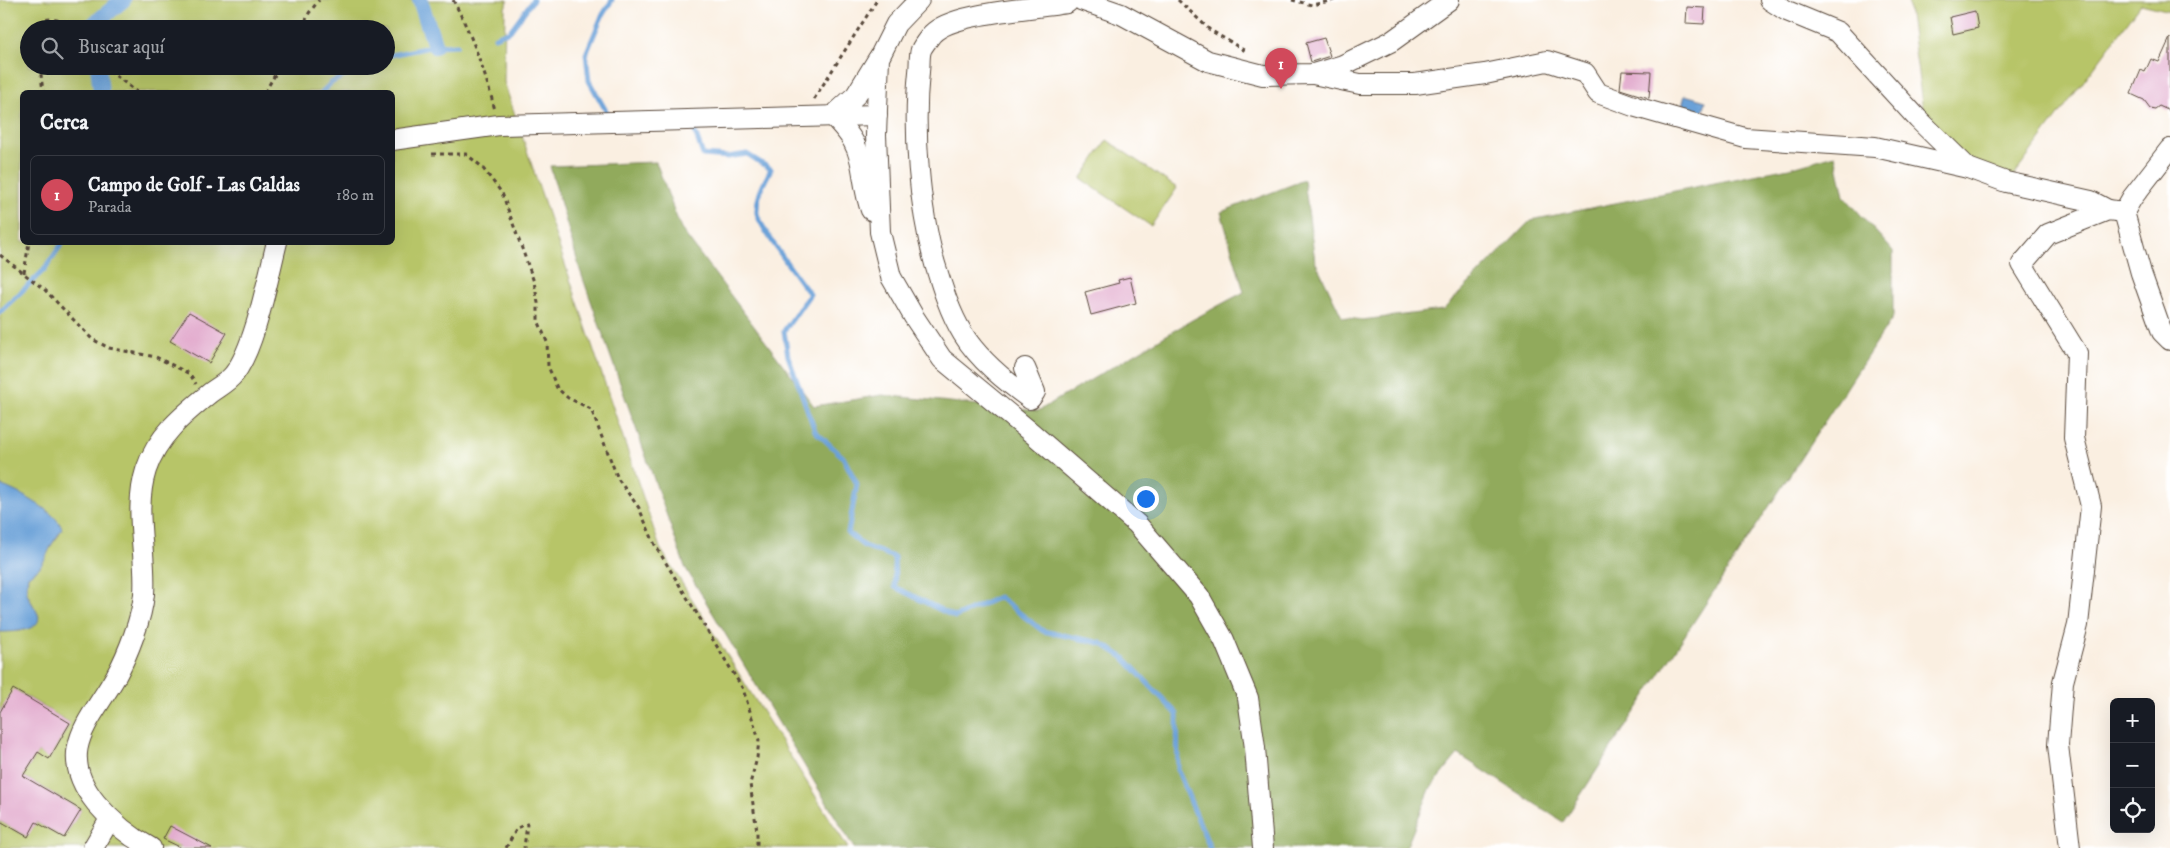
<!DOCTYPE html>
<html lang="es">
<meta charset="utf-8">
<style>
:root{--surface:#171b24;--page:#20242c;--text:#f1f3f6;--muted:#9ea1a6;--line:#363941;--accent:#d1495b}
body{margin:0;font-family:"IM FELL DW Pica",serif;background:var(--page);color:var(--text)}
.controls{position:absolute;right:15px;bottom:15px;display:grid;overflow:hidden;border-radius:8px;box-shadow:0 5px 20px #0002}
.controls button{width:45px;height:45px;display:grid;place-items:center;padding:0;border:0;border-bottom:1px solid var(--line);background:var(--surface);color:var(--text);font:25px sans-serif}
.you{position:absolute;left:1145px;top:498px;width:18px;height:18px;margin:-12px;border:4px solid #fff;border-radius:50%;background:#1a73e8;box-shadow:0 0 0 8px #1a73e833}
.badge{display:grid;place-items:center;width:32px;height:32px;border-radius:50%;background:var(--accent);color:#fff;font-size:16px;font-weight:700}
.pin{position:absolute;translate:-50% -41px;filter:drop-shadow(0 1px 2px #0008)}
.pin::after{content:'';position:absolute;top:26px;width:18px;height:15px;background:inherit;clip-path:polygon(0 0,100% 0,50% 100%)}
.list{margin:0;padding:0;list-style:none}
h2{display:flex;justify-content:space-between;align-items:center;height:65px;margin:0;padding:0 20px;font-size:21px}
h2 small{font-size:16px;font-weight:400;color:var(--muted)}
.list li{display:grid;grid-template-columns:32px 1fr auto;gap:15px;align-items:center;box-sizing:border-box;height:80px;margin:0 10px 10px;padding:0 10px;border:1px solid var(--line);border-radius:8px}
.list b{display:block;font-size:19px;white-space:nowrap}
.list p{margin:0;font-size:16px;white-space:nowrap;color:var(--muted)}
.list em{font-size:16px;font-style:normal;color:var(--muted)}
.icon{flex:none;width:28px;height:28px;fill:none;stroke:currentColor;stroke-width:2;stroke-linecap:round;stroke-linejoin:round}
.map{position:relative;flex:none;width:2170px;height:848px;overflow:hidden}
.search{position:absolute;background:var(--surface);box-shadow:0 5px 20px #0002;left:20px;top:20px;width:375px;height:55px;display:flex;align-items:center;gap:12px;box-sizing:border-box;padding:0 18px;border-radius:28px;color:var(--muted);font-size:19px}
.panel{position:absolute;background:var(--surface);box-shadow:0 5px 20px #0002;left:20px;top:90px;width:375px;height:155px;border-radius:8px}
.map>svg:first-child{display:block}
</style>
<div class="map">
<svg width="2170" height="848" viewBox="0 0 2170 848">
<rect width="100%" height="100%" fill="#fff"/>
<filter id="ink" filterUnits="userSpaceOnUse"><feTurbulence type="fractalNoise" baseFrequency=".02" numOctaves="2"/><feDisplacementMap in="SourceGraphic" scale="10" xChannelSelector="R" yChannelSelector="G"/><feConvolveMatrix kernelMatrix="1 2 1 2 8 2 1 2 1" color-interpolation-filters="sRGB"/></filter>
<filter id="wash" filterUnits="userSpaceOnUse"><feTurbulence type="fractalNoise" baseFrequency=".0096" numOctaves="4" result="noise"/><feDisplacementMap in="SourceGraphic" scale="20" xChannelSelector="R" yChannelSelector="G"/><feGaussianBlur stdDeviation="1.12" result="paint"/><feColorMatrix in="noise" values="0 0 0 0 0 0 0 0 0 0 0 0 0 0 0 0 0 1.4 0 .05"/><feComposite in="paint" operator="in"/></filter>
<g filter="url(#wash)">
<rect width="100%" height="100%" fill="#faefe1"/>
<g fill="#b7c567" stroke="#797842" fill-rule="evenodd">
<path d="M0,0H508L505,8L504,82L660,548L848,848H0V821L27,837L36,822L64,838L81,810L23,776L38,752L49,758L70,723L14,689L0,712V632L21,631L39,617L27,593L28,576L39,568L52,544L60,534L0,485ZM29,29H386V66H29ZM22,92H392V242H22Z"/>
<path d="M1908,0H2170V11L2141,4L2012,178L1968,159L1924,118Z"/>
<path d="M1107,140L1177,188L1151,226L1081,179Z"/>
</g>
<path fill="#91aa5c" stroke="#666a3d" d="M1835,155L1844,196L1893,251V317L1563,822L1458,754L1431,787L1406,848H854L685,567L580,270L550,166L656,162L681,229L814,406L882,395L1038,411L1192,320L1244,292L1221,212L1304,180L1315,261L1342,317L1362,320L1443,310L1531,220L1789,168Z"/>
<g fill="#6ba1d8" stroke="#53667b">
<path d="M1685,95L1706,101L1703,112L1682,106Z"/>
<path d="M0,485C17,491 58,512 62,529L52,544L44,561L39,568L28,576C27,581 26,588 27,593C29,600 35,607 38,614C44,632 10,632 0,632Z"/>
</g>
<g fill="none" stroke-linecap="round" stroke-linejoin="round">
<g stroke="#6ba1d8" stroke-width="5">
<path d="M495,37L510,31L533,0"/>
<path d="M386,56L435,46L457,45"/>
<path d="M322,92L331,83L362,66"/>
<path d="M609,116L589,81L586,54L602,16L612,0"/>
<path d="M695,132L703,155L728,157L747,154L771,169C764,183 756,196 757,213C758,224 800,282 810,294L784,331L788,356L815,431L843,457L857,484L848,533L864,546L894,557L895,587L955,617L999,597L1043,631L1101,643L1123,657L1177,714L1178,771L1210,848"/>
<path d="M0,312L44,270L63,242"/>
</g>
<g stroke="#6ba1d8" stroke-width="16">
<path d="M420,0L435,46"/>
<path d="M94,29L93,25L123,0"/>
<path d="M98,66L101,92"/>
</g>
</g>
<g id="blocks">
<g fill="#e3adcf">
<path d="M1687,7L1705,8L1704,24L1686,23Z"/>
<path d="M1975,11L1978,28L1953,34L1950,17Z"/>
<path d="M1324,38L1330,56L1311,62L1306,43Z"/>
<path d="M2170,38V111L2159,106L2155,109L2150,108L2144,100L2131,94L2141,70L2145,72L2151,59L2159,62Z"/>
<path d="M1622,71L1651,72L1649,98L1620,89Z"/>
<path d="M1130,277L1136,303L1091,315L1085,292L1119,283L1118,280Z"/>
<path d="M189,312L227,333L209,363L170,341Z"/>
<path d="M13,689L70,723L49,759L38,752L23,776L81,810L64,838L36,822L28,837L0,821V712Z"/>
<path d="M170,826L212,848H182L163,839Z"/>
</g>
</g>
</g>
<g filter="url(#ink)">
<use href="#blocks" fill-opacity="0" stroke="#58483b" stroke-width="1"/>
<g fill="none" stroke-linecap="round" stroke-linejoin="round">
<defs>
<g id="minor">
<path d="M919,0L896,24L879,58L876,135L880,232L891,277L914,317L942,359L1033,434L1137,524L1199,596L1224,640L1248,698L1255,748L1263,848"/>
<path d="M1081,0L1121,14L1208,61L1263,75L1313,74L1343,65L1392,41L1449,0"/>
<path d="M1770,0L1787,11L1838,32L1918,119L1968,168L2006,182L2091,201L2108,210"/>
<path d="M1313,74L1360,84H1415L1485,74L1547,61L1585,73L1598,93L1636,107L1745,138L1875,147L1968,168"/>
<path d="M392,140L499,125L877,115"/>
<path d="M871,210C862,188 865,162 853,141C848,132 840,124 833,116L856,95L878,59"/>
<path d="M2124,212L2132,198L2170,149"/>
<path d="M1025,368L1035,392L1030,399C1005,381 979,360 963,334C950,313 942,287 935,264C919,208 913,129 919,72C920,65 919,56 921,50C923,45 929,38 932,34C952,12 1035,9 1067,3L1070,0"/>
<path d="M93,848L110,819"/>
<path d="M151,848C128,836 112,822 96,803C54,751 90,722 116,676C128,654 142,618 144,594C147,552 133,511 146,470C157,436 184,414 210,393C218,387 228,382 234,374C255,348 268,277 277,242"/>
<path d="M2070,848L2058,745L2063,682L2078,625L2091,506L2074,438L2077,353L2022,264L2048,234L2108,210L2124,212L2141,273L2162,332L2170,340"/>
</g>
</defs>
<use href="#minor" stroke="#58483b" stroke-width="22"/>
<g stroke="#58483b" stroke-width="3" stroke-dasharray="4 4" stroke-linecap="butt">
<path d="M453,0C473,37 484,70 495,110"/>
<path d="M1178,0L1210,30L1247,52"/>
<path d="M1292,0L1312,5L1334,0"/>
<path d="M34,29C44,12 62,20 75,29"/>
<path d="M302,29L309,13L319,0"/>
<path d="M40,66L43,92"/>
<path d="M103,66L137,92"/>
<path d="M265,92L280,66"/>
<path d="M814,99L877,0"/>
<path d="M432,154H466L481,166L502,193L534,282L538,303V320L547,342L548,366L557,388L568,398L591,409L618,479L639,508L655,545L743,689L759,740L757,758L750,784L757,831V848"/>
<path d="M0,255L45,290L92,339L109,348L156,357L190,374L196,384"/>
<path d="M24,273L29,242"/>
<path d="M506,848L517,828L527,824L524,848"/>
</g>
<use href="#minor" stroke="#fff" stroke-width="20"/>
</g>
</g>
</svg>
<div class="controls">
<button>+</button>
<button>−</button>
<button><svg class="icon" aria-label="locate" viewBox="0 0 24 24"><circle cx="12" cy="12" r="6"/><path d="M12 2v4M12 18v4M2 12h4M18 12h4"/></svg></button>
</div>
<div class="you"></div>
<div class="pin badge" style="left:1281px;top:89px">1</div>
<div class="search"><svg class="icon" aria-label="search" viewBox="0 0 24 24"><circle cx="10" cy="10" r="6"/><path d="M15 15l6 6"/></svg>Buscar aquí</div>
<section class="panel">
<h2>Cerca<small></small></h2>
<ul class="list">
<li><span class="badge">1</span><div><b>Campo de Golf - Las Caldas</b><p>Parada</p></div><em>180 m</em></li>
</ul>
</section>
</div>
